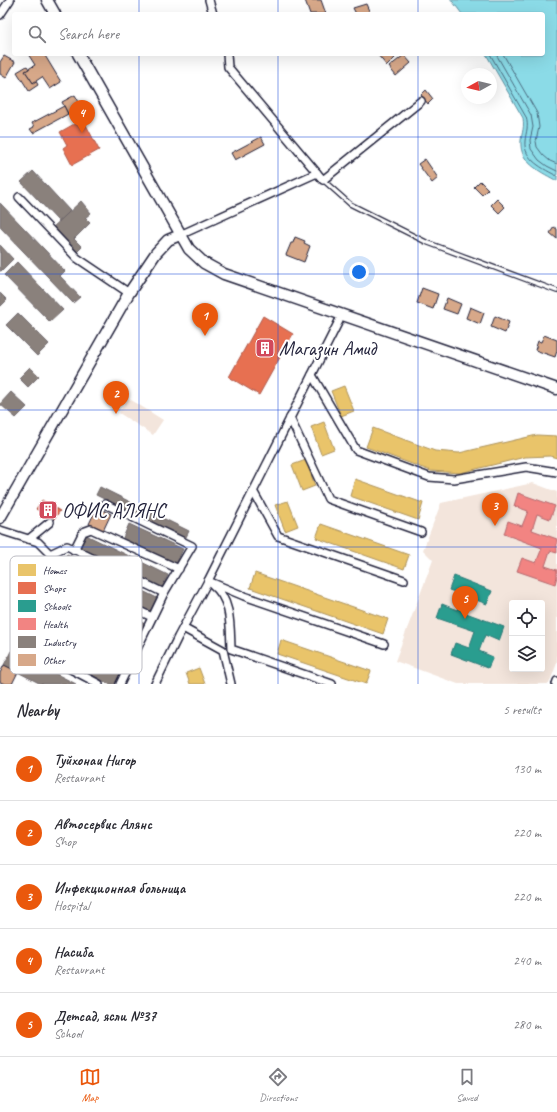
<!DOCTYPE html>
<meta charset="utf-8">
<style>
:root{--surface:#fff;--page:#f7f7f7;--text:#2b2b33;--muted:#7c7c81;--line:#e1e1e2;--accent:#ea580c}
body{margin:0;font-family:Caveat,sans-serif;background:var(--page);color:var(--text)}
.controls{position:absolute;right:12px;bottom:12px;display:grid;overflow:hidden;border-radius:4px;box-shadow:0 4px 16px #0002}
.controls button{width:36px;height:36px;display:grid;place-items:center;padding:0;border:0;border-bottom:1px solid var(--line);background:var(--surface);color:var(--text);font:20px sans-serif}
.compass{position:absolute;left:461px;top:68px;width:36px;height:36px;border-radius:50%;background:var(--surface);box-shadow:0 4px 16px #0002;rotate:262deg}
.you{position:absolute;left:359px;top:272px;width:14px;height:14px;margin:-10px;border:3px solid #fff;border-radius:50%;background:#1a73e8;box-shadow:0 0 0 6px #1a73e833}
.badge{display:grid;place-items:center;width:26px;height:26px;border-radius:50%;background:var(--accent);color:#fff;font-size:13px;font-weight:700}
.pin{position:absolute;translate:-50% -33px;filter:drop-shadow(0 1px 2px #0008)}
.pin::after{content:'';position:absolute;top:21px;width:14px;height:12px;background:inherit;clip-path:polygon(0 0,100% 0,50% 100%)}
.list{margin:0;padding:0;list-style:none}
h2{display:flex;justify-content:space-between;align-items:center;height:52px;margin:0;padding:0 16px;font-size:17px}
h2 small{font-size:13px;font-weight:400;color:var(--muted)}
.list li{display:grid;grid-template-columns:26px 1fr auto;gap:12px;align-items:center;box-sizing:border-box;height:64px;padding:0 16px;border-top:1px solid var(--line)}
.list b{display:block;font-size:15px;white-space:nowrap}
.list p{margin:0;font-size:13px;white-space:nowrap;color:var(--muted)}
.list em{font-size:13px;font-style:normal;color:var(--muted)}
.icon{flex:none;width:22px;height:22px;fill:none;stroke:currentColor;stroke-width:2;stroke-linecap:round;stroke-linejoin:round}
.map{position:relative;flex:none;width:557px;height:684px;overflow:hidden}
.search{position:absolute;background:var(--surface);box-shadow:0 4px 16px #0002;left:12px;right:12px;top:12px;height:44px;display:flex;align-items:center;gap:10px;box-sizing:border-box;padding:0 14px;border-radius:4px;color:var(--muted);font-size:15px}
.sheet{height:372px;background:var(--surface)}
nav{display:flex;justify-content:space-around;align-items:center;box-sizing:border-box;height:56px;border-top:1px solid var(--line);background:var(--surface);font-size:11px;color:var(--muted)}
nav a{display:grid;justify-items:center;gap:2px}
nav .on{color:var(--accent)}
.map>svg:first-child{display:block}
</style>
<div class="map">
<svg width="557" height="684" viewBox="0 0 557 684">
<rect width="100%" height="100%" fill="#fff"/>
<filter id="ink" filterUnits="userSpaceOnUse"><feTurbulence type="fractalNoise" baseFrequency=".025" numOctaves="2"/><feDisplacementMap in="SourceGraphic" scale="8" xChannelSelector="R" yChannelSelector="G"/><feConvolveMatrix kernelMatrix="1 2 1 2 8 2 1 2 1" color-interpolation-filters="sRGB"/></filter>
<g filter="url(#ink)">
<g fill="#f3e5dc" fill-rule="evenodd">
<path d="M128,398L163,420L153,435L119,413Z"/>
<path d="M533,483L557,492V663L549,684H458L395,661L433,560L423,550L441,503ZM512,603H542V669H512Z"/>
</g>
<path fill="#8bdbe7" stroke="#6191a2" d="M450,0H557V181C543,173 522,164 521,146C520,135 525,131 523,118L486,54H543V14H462L453,2Z"/>
<g fill="#e9c46a" stroke="#ad935c">
<path d="M344,386L354,411L341,416L331,391Z"/>
<path d="M324,422L334,449L321,454L311,427Z"/>
<path d="M373,428L435,451L459,453L537,435L557,436V458L550,456L525,457L460,473L431,471L366,447Z"/>
<path d="M306,460L315,486L302,491L292,465Z"/>
<path d="M355,479L423,503L418,520L350,496Z"/>
<path d="M288,501L298,526L285,531L275,505Z"/>
<path d="M321,524L409,555L404,569L316,538Z"/>
<path d="M255,573L388,619L383,634L250,588Z"/>
<path d="M281,640L371,671L366,684L277,654Z"/>
<path d="M199,668L205,684H190L186,673Z"/>
</g>
<g fill="#e76f51" stroke="#ac584a">
<path d="M83,119L99,150L72,165L63,148L67,145L60,132Z"/>
<path d="M263,316L293,334L259,395L229,377Z"/>
<path d="M42,500L60,511L53,520L36,509Z"/>
</g>
<path fill="#2a9d8f" stroke="#287876" d="M454,576L492,591L487,604L471,598L466,613L504,627L499,641L485,635L479,651L493,657L488,668L451,654L455,643L469,648L475,631L437,618L442,604L457,610L463,595L449,590Z"/>
<path fill="#f28482" stroke="#b4676d" d="M518,493L555,506L550,519L537,514L532,530L557,539V553L550,551L545,566L557,570V577L555,584L517,571L522,558L536,563L542,548L504,534L508,521L522,526L528,511L514,506Z"/>
<g fill="#8a817c" stroke="#6b6468">
<path d="M33,171L70,211L59,222L21,182Z"/>
<path d="M81,201L91,213L85,218L90,223L74,239L82,247L75,254L51,229Z"/>
<path d="M0,203L65,271L60,276L80,297L73,303L0,227Z"/>
<path d="M0,245L13,259L1,271H0Z"/>
<path d="M17,262L63,310L50,322L4,275Z"/>
<path d="M0,293L7,300L0,307Z"/>
<path d="M18,313L49,344L37,356L6,325Z"/>
<path d="M30,367L39,376L28,387L19,378Z"/>
<path d="M11,392L27,407L16,418L0,404Z"/>
<path d="M100,487L189,531L185,539L96,495Z"/>
<path d="M129,524L183,549L176,564L122,540Z"/>
<path d="M84,534L168,575L161,590L77,549Z"/>
<path d="M67,554L157,598L149,613L60,569Z"/>
<path d="M55,580L145,624L137,639L48,595Z"/>
<path d="M32,628L121,672L115,684H109L25,642Z"/>
<path d="M11,651L76,684H41L4,665Z"/>
</g>
<g fill="none" stroke-linecap="round" stroke-linejoin="round">
<g stroke="#4c6c80" stroke-width="1">
<path d="M490,54L526,117C529,127 526,131 525,141C523,160 544,169 557,176"/>
<path d="M496,54L531,115L533,127L530,140L531,149L539,160L547,166L557,171"/>
<path d="M503,54L537,113L539,127L536,141L537,147L543,155L550,161L557,164"/>
</g>
</g>
<g fill="#d7a889" stroke="#22223b">
<path d="M305,0H321L326,14H310Z"/>
<path d="M366,4L370,13L356,14L353,8Z"/>
<path d="M28,54H44L61,82L50,89L42,77L33,83L25,71L35,65Z"/>
<path d="M377,54H392L395,58L387,66Z"/>
<path d="M404,55L411,63L396,76L389,67Z"/>
<path d="M4,56L15,62L6,78L0,74V62Z"/>
<path d="M27,66L29,69L25,71L33,83L36,81L38,85L29,91L17,72Z"/>
<path d="M426,90L433,99L428,104L421,95Z"/>
<path d="M75,95L82,107L68,114L62,102Z"/>
<path d="M64,106L68,114L33,133L30,129L34,127L32,123Z"/>
<path d="M261,137L265,144L235,160L231,153Z"/>
<path d="M425,159L438,178L432,183L418,164Z"/>
<path d="M480,181L488,189L482,195L474,187Z"/>
<path d="M497,199L505,207L499,213L491,205Z"/>
<path d="M554,227L557,229V239L550,233Z"/>
<path d="M295,237L305,241L304,243L310,246L304,262L286,255L291,243H293Z"/>
<path d="M422,288L438,294L433,309L417,303Z"/>
<path d="M447,298L461,304L457,314L443,309Z"/>
<path d="M470,307L484,313L480,324L466,318Z"/>
<path d="M495,316L509,322L505,333L491,327Z"/>
<path d="M544,335L557,340V351L555,357L535,350L538,341L541,342Z"/>
<path d="M97,507L111,514L103,531L89,524Z"/>
<path d="M4,665L18,672L12,684H5L0,682V673Z"/>
</g>
<g fill="none" stroke-linecap="round" stroke-linejoin="round">
<defs>
<path id="lane" d="M323,180L350,204L426,242L557,291"/>
<g id="street">
<path d="M209,0L213,14"/>
<path d="M0,15L10,0"/>
<path d="M227,54L228,67L323,180L421,101"/>
<path d="M19,197L77,258L129,293"/>
<path d="M180,235L317,173"/>
<path d="M312,375L356,450L429,477L454,479L526,467L557,472"/>
<path d="M290,418L328,499L421,532"/>
<path d="M253,491L278,536L404,580"/>
<path d="M105,504L192,546L164,593L120,684"/>
<path d="M0,530L38,542L50,554L52,570L152,617"/>
<path d="M29,539L50,522"/>
<path d="M74,550L83,532L91,529L179,569"/>
<path d="M50,554L67,546L164,593"/>
<path d="M52,570L21,643L99,684"/>
<path d="M208,581L244,596L384,644"/>
<path d="M213,585C232,600 230,627 231,649L332,684"/>
<path d="M40,597L140,642"/>
<path d="M30,620L128,668"/>
<path d="M183,628L223,650L231,684"/>
<path d="M155,684L178,637L208,581L342,315"/>
<path d="M556,684L557,681"/>
</g>
<g id="secondary">
<path d="M47,0L55,14"/>
<path d="M78,54L189,249L204,263L224,274L557,389"/>
<path d="M0,518L129,293L156,253L168,240L180,235"/>
</g>
</defs>
<use href="#lane" stroke="#22223b" stroke-width="6"/>
<use href="#street" stroke="#22223b" stroke-width="10"/>
<use href="#secondary" stroke="#22223b" stroke-width="13"/>
<use href="#lane" stroke="#fff" stroke-width="3.5"/>
<use href="#street" stroke="#fff" stroke-width="7"/>
<use href="#secondary" stroke="#fff" stroke-width="10"/>
</g>
</g>
<path fill="none" stroke="#1d4ed8" stroke-width="1" stroke-opacity="0.55" d="M139,0V14M278,0V14M418,0V14M139,54V684M278,54V684M418,54V684M0,137H557M0,274H557M0,410H557M0,547H557"/>
<defs>
<symbol id="building-square" viewBox="-11 -11 22 22"><rect x="-9" y="-9" width="18" height="18" rx="4" fill="#d1495b" stroke="#fff"/><path d="M-4-6H4V6H1V3H-1V6H-4ZM-2.5-4.3h1.7v1.8h-1.7ZM.8-4.3h1.7v1.8H.8ZM-2.5-1h1.7V.8h-1.7ZM.8-1h1.7V.8H.8Z" fill="#fff"/></symbol>
</defs>
<g fill-rule="evenodd">
<use href="#building-square" x="254" y="337" width="22" height="22"/>
<use href="#building-square" x="37" y="499" width="22" height="22"/>
</g>
<g text-anchor="middle" dominant-baseline="central" stroke-width="4" stroke-linejoin="round" paint-order="stroke">
<g font-size="20" fill="#22223b" stroke="#fff" text-anchor="start">
<text x="279" y="348">Магазин Амид</text>
<text x="62" y="510">ОФИС АЛЯНС</text>
</g>
</g>
<rect x="10" y="556" width="132" height="118" rx="6" fill="#fff" stroke="#bdbdc4" stroke-width="1"/>
<rect x="18" y="564" width="18" height="12" fill="#e9c46a"/>
<rect x="18" y="582" width="18" height="12" fill="#e76f51"/>
<rect x="18" y="600" width="18" height="12" fill="#2a9d8f"/>
<rect x="18" y="618" width="18" height="12" fill="#f28482"/>
<rect x="18" y="636" width="18" height="12" fill="#8a817c"/>
<rect x="18" y="654" width="18" height="12" fill="#d7a889"/>
<g font-size="11" fill="#22223b">
<text x="43" y="574">Homes</text>
<text x="43" y="592">Shops</text>
<text x="43" y="610">Schools</text>
<text x="43" y="628">Health</text>
<text x="43" y="646">Industry</text>
<text x="43" y="664">Other</text>
</g>
</svg>
<div class="controls">
<button><svg class="icon" aria-label="locate" viewBox="0 0 24 24"><circle cx="12" cy="12" r="6"/><path d="M12 2v4M12 18v4M2 12h4M18 12h4"/></svg></button>
<button><svg class="icon" aria-label="layers" viewBox="0 0 24 24"><path d="M12 4l9 5-9 5-9-5zM3 14l9 5 9-5"/></svg></button>
</div>
<svg class="compass" viewBox="-18 -18 36 36"><path d="M0-13l5 13h-10z" fill="#e53935"/><path d="M0 13l5-13h-10z" fill="#7c7c81"/></svg>
<div class="you"></div>
<div class="pin badge" style="left:205px;top:336px">1</div>
<div class="pin badge" style="left:116px;top:414px">2</div>
<div class="pin badge" style="left:495px;top:526px">3</div>
<div class="pin badge" style="left:82px;top:133px">4</div>
<div class="pin badge" style="left:465px;top:619px">5</div>
<div class="search"><svg class="icon" aria-label="search" viewBox="0 0 24 24"><circle cx="10" cy="10" r="6"/><path d="M15 15l6 6"/></svg>Search here</div>
</div>
<section class="sheet">
<h2>Nearby<small>5 results</small></h2>
<ul class="list">
<li><span class="badge">1</span><div><b>Туйхонаи Нигор</b><p>Restaurant</p></div><em>130 m</em></li>
<li><span class="badge">2</span><div><b>Автосервис Алянс</b><p>Shop</p></div><em>220 m</em></li>
<li><span class="badge">3</span><div><b>Инфекционная больница</b><p>Hospital</p></div><em>220 m</em></li>
<li><span class="badge">4</span><div><b>Насиба</b><p>Restaurant</p></div><em>240 m</em></li>
<li><span class="badge">5</span><div><b>Детсад, ясли №37</b><p>School</p></div><em>280 m</em></li>
</ul>
</section>
<nav>
<a class="on"><svg class="icon" aria-label="map" viewBox="0 0 24 24"><path d="M3 6l6-2 6 2 6-2v14l-6 2-6-2-6 2zM9 4v14M15 6v14"/></svg>Map</a>
<a><svg class="icon" aria-label="directions" viewBox="0 0 24 24"><path d="M12 3l9 9-9 9-9-9zM9 14v-3h6M13 9l2 2-2 2"/></svg>Directions</a>
<a><svg class="icon" aria-label="saved" viewBox="0 0 24 24"><path d="M7 4h10v16l-5-4-5 4z"/></svg>Saved</a>
</nav>
